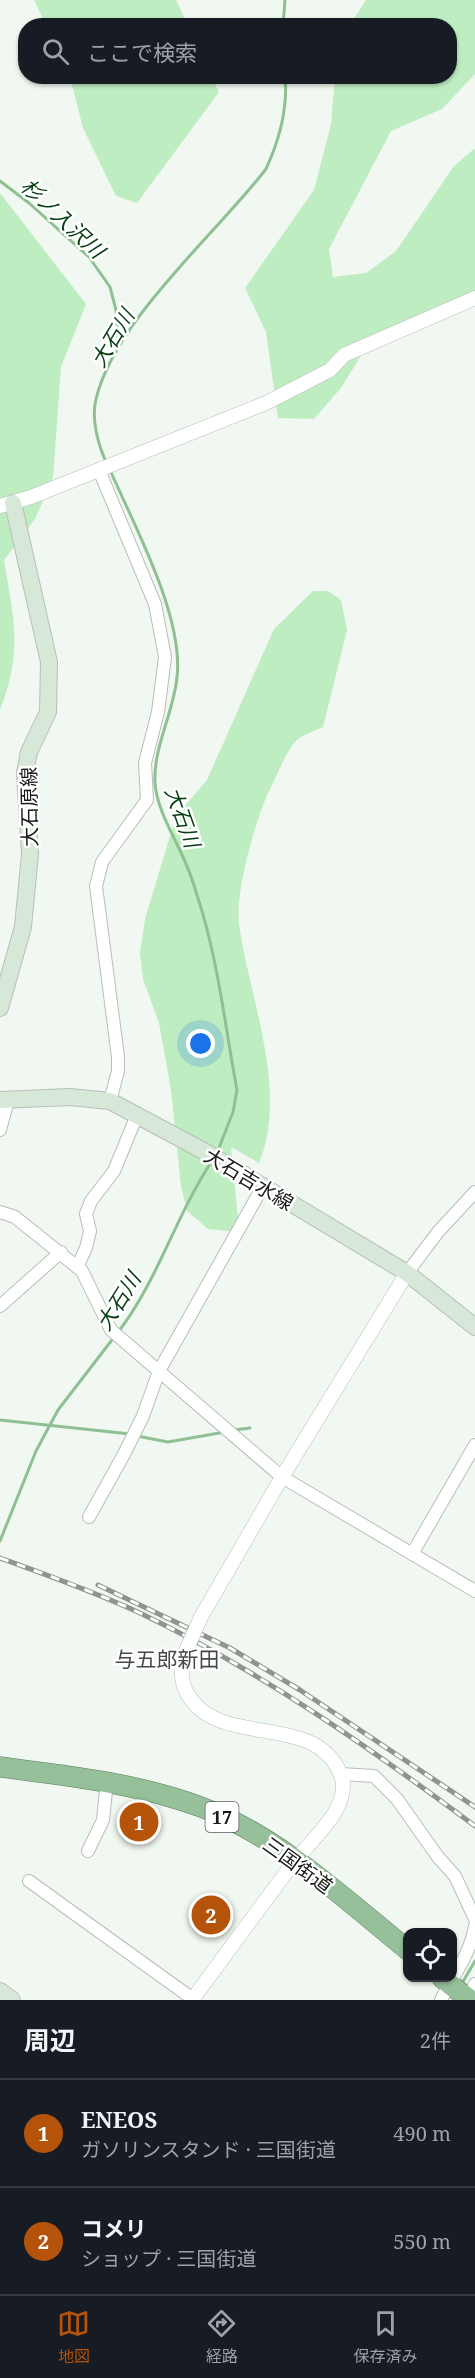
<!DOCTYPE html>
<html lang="ja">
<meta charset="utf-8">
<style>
:root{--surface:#171b24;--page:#20242c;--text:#f1f3f6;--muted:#9ea1a6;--line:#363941;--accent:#b45309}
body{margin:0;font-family:"Noto Serif","Noto Sans JP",serif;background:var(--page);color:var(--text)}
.controls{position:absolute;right:18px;bottom:18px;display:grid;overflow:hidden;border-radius:12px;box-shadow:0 2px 4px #0004}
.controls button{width:54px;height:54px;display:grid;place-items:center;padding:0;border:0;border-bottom:2px solid var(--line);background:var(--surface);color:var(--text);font:30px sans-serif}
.you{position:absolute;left:201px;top:1044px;width:21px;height:21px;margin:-15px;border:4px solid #fff;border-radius:50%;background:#1a73e8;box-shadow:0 0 0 9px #1a73e833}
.badge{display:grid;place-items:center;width:39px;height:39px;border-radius:50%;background:var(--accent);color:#fff;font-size:20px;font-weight:700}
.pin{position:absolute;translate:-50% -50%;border:3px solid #fff;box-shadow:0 2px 6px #0006}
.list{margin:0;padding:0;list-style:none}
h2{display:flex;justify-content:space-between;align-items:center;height:78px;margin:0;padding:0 24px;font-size:26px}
h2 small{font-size:20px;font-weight:400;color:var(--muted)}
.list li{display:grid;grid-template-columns:39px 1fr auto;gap:18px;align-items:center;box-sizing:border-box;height:108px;padding:0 24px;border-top:2px solid var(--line)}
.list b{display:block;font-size:22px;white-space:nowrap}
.list p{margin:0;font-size:20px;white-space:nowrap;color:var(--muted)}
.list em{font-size:20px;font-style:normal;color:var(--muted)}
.icon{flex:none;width:33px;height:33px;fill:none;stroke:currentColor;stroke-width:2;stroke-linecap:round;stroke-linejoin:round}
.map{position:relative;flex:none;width:475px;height:2000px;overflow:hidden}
.search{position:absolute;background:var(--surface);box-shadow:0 2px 4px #0004;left:18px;right:18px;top:18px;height:66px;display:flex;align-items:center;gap:15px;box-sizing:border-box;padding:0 21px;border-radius:24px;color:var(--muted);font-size:22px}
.sheet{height:294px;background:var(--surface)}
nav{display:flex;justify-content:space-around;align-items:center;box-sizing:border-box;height:84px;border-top:2px solid var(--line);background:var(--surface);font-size:16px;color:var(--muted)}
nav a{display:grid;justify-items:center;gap:3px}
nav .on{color:var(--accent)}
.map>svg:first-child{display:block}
</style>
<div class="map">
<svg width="475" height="2000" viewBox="0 0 475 2000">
<rect width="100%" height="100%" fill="#f1f7f1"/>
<g fill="#bfedc2">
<path d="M34,0H176L188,25H46Z"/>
<path d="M366,0H475V74L442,109L391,131L329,249L333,277L366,273L396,251L454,166L475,148V292L373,336L341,388L314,419L278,418L266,332L245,288L314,190L331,124L335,77L450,76V26L350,25Z"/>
<path d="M70,77H211L219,92L137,203L116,196L83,128Z"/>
<path d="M0,193L86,304L61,367L53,478L35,519L4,560C14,621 23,650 0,710Z"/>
<path d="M313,591H328L341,600L347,630L323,727C314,731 300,736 295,742C285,754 278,773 271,787C256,816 235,892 239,924C249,998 289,1090 259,1163L231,1147L239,1230L227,1231L208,1229L187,1211L181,1186L171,1090L159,1023L143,979L140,953L145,919L176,816L207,780L274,629Z"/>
</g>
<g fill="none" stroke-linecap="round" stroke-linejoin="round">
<g stroke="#8fc093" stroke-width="3">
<path d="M283,26L285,0"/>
<path d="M0,181L29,203L89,257L110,287L116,310L119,346"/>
<path d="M106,462C98,444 91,419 96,399C115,320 216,234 266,169C279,141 288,108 285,76"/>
<path d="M110,470C134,525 184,617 177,677C174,712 153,747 155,783C157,811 176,839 186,864C193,879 197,896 202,911C219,969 226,1031 237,1090L233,1112L217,1153"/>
<path d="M119,1331C158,1280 176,1215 212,1161"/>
<path d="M0,1420L130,1434"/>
<path d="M234,1430L250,1428"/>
<path d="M137,1436L168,1442L225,1432"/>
<path d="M0,1541L36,1451L58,1410L115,1336"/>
<path d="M461,1985L475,1961"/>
</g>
<defs>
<g id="minor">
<path d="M99,470L155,604L165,657L158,712L145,763L147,800L102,862L96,886L118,1057V1071L110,1101"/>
<path d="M0,1130L8,1100"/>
<path d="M0,1212L15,1217L82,1271L111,1330L282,1477L475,1591"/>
<path d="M77,1267L86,1248L90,1231L86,1214L91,1201L114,1171L137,1115"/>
<path d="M407,1273L438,1232L475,1192"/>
<path d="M0,1306L61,1252"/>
<path d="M89,1517L123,1456L143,1416L159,1371L262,1188"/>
<path d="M412,1554L475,1445"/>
<path d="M341,1774L374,1776L397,1799L438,1857L455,1876L475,1919"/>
<path d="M88,1851L103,1820L107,1781"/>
<path d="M29,1881L193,1999"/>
<path d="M468,1998L475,1984"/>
<path d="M441,2000C453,1975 470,1955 475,1926"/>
</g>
<g id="tertiary">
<path d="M0,506L31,497L266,403L330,370L344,355L475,298"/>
<path d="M201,1617L282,1477L407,1273"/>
<path d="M181,1662C182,1670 181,1681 185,1689C214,1752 313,1709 340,1773C346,1786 342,1800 335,1812C324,1830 308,1845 295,1861C260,1907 226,1954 192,2000"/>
</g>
<g id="secondary">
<path d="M0,1008L23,927L30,854L25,773L29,752L48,712L49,662L13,503"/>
<path d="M0,1100L70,1097L110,1101L211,1155L407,1273L475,1327"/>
<path d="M0,1991L12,2000"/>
</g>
<g id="trunk">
<path d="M0,1767C68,1776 137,1783 201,1807C280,1837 343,1898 408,1950"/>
<path d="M442,1978L470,2000"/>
</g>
</defs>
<use href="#minor" stroke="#b8beb8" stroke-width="14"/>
<use href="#tertiary" stroke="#b8beb8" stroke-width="15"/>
<use href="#secondary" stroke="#b8beb8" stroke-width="18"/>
<use href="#trunk" stroke="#587c5c" stroke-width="21"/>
<use href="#minor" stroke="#fff" stroke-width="12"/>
<use href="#tertiary" stroke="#fff" stroke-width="14"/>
<use href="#secondary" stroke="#d7e8d9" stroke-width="16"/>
<use href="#trunk" stroke="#96c09a" stroke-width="20"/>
<defs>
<g id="rail">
<path d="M0,1558C47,1575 95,1592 140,1613C259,1670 370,1748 475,1826"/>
<path d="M98,1585L230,1648L300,1690L475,1807"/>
</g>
</defs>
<use href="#rail" stroke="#8f948f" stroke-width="5"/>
<use href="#rail" stroke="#fff" stroke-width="3" stroke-dasharray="9" stroke-linecap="butt"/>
<defs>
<path id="tertiary-bridge" d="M181,1662L201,1617"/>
</defs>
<use href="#tertiary-bridge" stroke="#b8beb8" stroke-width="15" stroke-linecap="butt"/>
<use href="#tertiary-bridge" stroke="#fff" stroke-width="14"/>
</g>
<g text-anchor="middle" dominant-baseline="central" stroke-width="5" stroke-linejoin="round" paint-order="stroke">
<rect fill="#fff" stroke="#5d5f5d" stroke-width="1.5" x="205.5" y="1802" width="33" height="30" rx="4.5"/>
<g font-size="18" font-weight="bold" fill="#181a18">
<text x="222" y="1817">17</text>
</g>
<g font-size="20" fill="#181a18" stroke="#fff">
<text transform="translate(29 807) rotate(-91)">大石原線</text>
<text transform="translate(249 1179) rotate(31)">大石吉水線</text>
<text transform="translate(298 1865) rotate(36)">三国街道</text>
</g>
<g font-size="21" font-style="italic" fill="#073f14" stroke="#fff">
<text transform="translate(63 218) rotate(43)">杉ノ入沢川</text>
<text transform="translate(112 338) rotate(-59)">大石川</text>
<text transform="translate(183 817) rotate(70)">大石川</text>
<text transform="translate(118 1301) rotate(-58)">大石川</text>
</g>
<g font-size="21" fill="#454a46" stroke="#fff">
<text x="167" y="1659">与五郎新田</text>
</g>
</g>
</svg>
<div class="controls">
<button><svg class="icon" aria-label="locate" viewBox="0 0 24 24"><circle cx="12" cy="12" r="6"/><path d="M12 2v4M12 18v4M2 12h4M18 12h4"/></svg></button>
</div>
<div class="you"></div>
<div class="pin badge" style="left:139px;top:1822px">1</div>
<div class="pin badge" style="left:211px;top:1915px">2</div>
<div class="search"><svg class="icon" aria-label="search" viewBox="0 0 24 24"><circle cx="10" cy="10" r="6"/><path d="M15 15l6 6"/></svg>ここで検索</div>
</div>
<section class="sheet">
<h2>周辺<small>2件</small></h2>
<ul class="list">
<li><span class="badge">1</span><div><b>ENEOS</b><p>ガソリンスタンド · 三国街道</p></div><em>490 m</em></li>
<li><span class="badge">2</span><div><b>コメリ</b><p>ショップ · 三国街道</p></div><em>550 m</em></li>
</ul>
</section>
<nav>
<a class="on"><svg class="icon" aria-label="map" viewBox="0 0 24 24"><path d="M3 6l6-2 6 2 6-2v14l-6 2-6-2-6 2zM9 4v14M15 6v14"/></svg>地図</a>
<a><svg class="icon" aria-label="directions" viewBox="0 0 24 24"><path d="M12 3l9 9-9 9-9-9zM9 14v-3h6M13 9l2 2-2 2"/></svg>経路</a>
<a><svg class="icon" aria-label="saved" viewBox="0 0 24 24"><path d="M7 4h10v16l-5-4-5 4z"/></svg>保存済み</a>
</nav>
